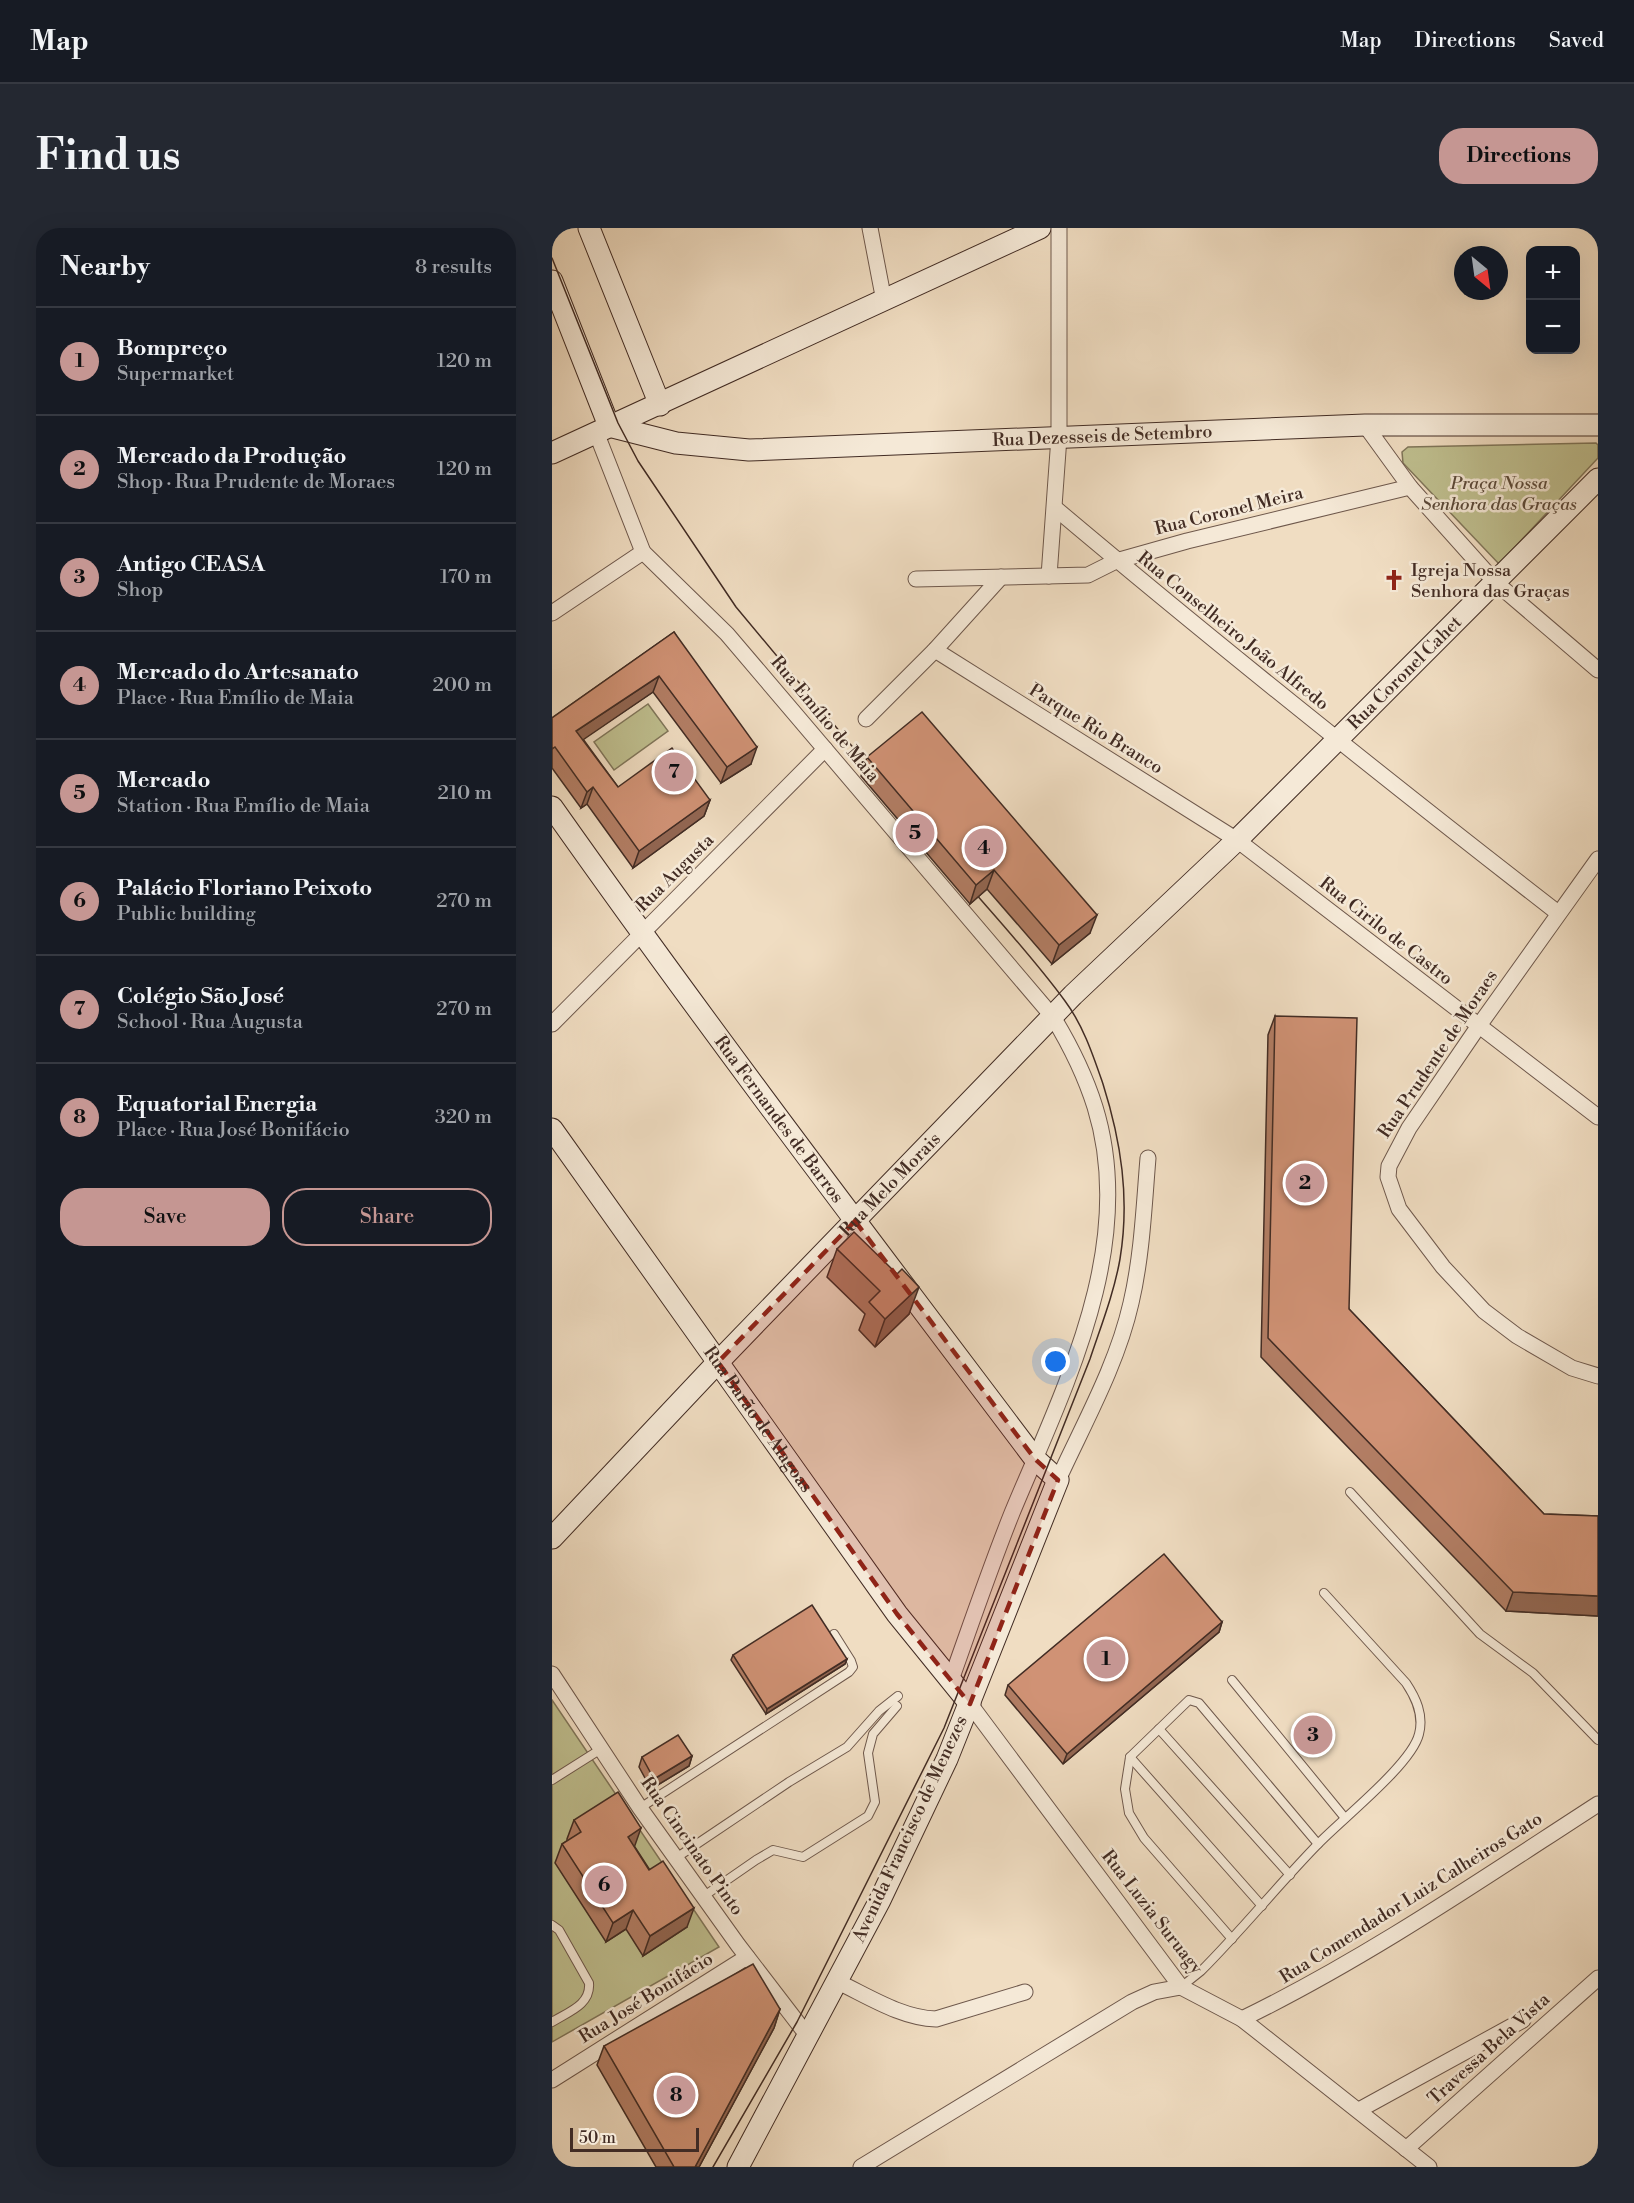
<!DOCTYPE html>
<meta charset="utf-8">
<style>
:root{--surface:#171b24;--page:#242831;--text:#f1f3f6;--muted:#9ea1a6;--line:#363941;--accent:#c59692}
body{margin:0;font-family:"Libre Bodoni",serif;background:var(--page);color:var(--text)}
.controls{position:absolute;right:18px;top:18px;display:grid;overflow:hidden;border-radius:12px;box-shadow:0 6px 24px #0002}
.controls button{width:54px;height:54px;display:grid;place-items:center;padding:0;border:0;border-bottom:2px solid var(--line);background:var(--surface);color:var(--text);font:30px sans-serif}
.compass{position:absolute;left:902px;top:18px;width:54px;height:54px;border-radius:50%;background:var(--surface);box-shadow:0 6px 24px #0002;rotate:151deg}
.scale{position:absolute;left:18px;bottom:15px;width:129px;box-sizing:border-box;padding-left:6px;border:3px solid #422c24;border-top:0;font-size:16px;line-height:21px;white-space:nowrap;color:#422c24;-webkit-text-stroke:4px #f5e9d7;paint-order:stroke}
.you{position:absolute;left:504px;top:1134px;width:21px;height:21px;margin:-15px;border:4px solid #fff;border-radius:50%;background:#1a73e8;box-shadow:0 0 0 9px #1a73e833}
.badge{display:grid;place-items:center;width:39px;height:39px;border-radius:50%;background:var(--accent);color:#111;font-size:20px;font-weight:700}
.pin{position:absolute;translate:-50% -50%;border:3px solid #fff;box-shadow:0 2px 6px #0006}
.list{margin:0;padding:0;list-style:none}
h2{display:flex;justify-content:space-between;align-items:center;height:78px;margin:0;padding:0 24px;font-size:26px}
h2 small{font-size:20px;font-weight:400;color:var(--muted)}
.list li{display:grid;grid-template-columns:39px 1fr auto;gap:18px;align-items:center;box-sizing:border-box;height:108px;padding:0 24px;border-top:2px solid var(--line)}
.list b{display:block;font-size:22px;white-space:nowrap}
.list p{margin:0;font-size:20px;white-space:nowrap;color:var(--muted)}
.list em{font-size:20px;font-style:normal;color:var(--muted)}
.actions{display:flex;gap:12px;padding:18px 24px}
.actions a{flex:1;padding:14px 0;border:2px solid var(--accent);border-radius:24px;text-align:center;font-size:21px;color:var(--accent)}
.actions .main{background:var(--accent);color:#111}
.map{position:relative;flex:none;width:1046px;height:1939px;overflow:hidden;border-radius:24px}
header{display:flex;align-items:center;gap:36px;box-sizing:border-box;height:84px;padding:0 30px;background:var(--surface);border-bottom:2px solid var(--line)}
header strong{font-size:28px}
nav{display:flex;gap:33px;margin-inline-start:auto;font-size:21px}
.intro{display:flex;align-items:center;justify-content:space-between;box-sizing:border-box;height:144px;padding:0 36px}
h1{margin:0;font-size:42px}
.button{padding:15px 27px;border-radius:24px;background:var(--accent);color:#111;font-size:21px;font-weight:700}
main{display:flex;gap:36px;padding:0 36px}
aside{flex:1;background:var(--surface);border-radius:24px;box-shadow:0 6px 24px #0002}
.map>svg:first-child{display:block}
</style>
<header>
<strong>Map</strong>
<nav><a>Map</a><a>Directions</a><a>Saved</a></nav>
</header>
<div class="intro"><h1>Find us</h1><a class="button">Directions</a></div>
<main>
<aside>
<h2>Nearby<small>8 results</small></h2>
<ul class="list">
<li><span class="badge">1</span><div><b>Bompreço</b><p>Supermarket</p></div><em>120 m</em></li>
<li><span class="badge">2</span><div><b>Mercado da Produção</b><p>Shop · Rua Prudente de Moraes</p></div><em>120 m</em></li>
<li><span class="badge">3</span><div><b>Antigo CEASA</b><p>Shop</p></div><em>170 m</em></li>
<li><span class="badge">4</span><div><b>Mercado do Artesanato</b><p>Place · Rua Emílio de Maia</p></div><em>200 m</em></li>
<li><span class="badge">5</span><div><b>Mercado</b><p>Station · Rua Emílio de Maia</p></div><em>210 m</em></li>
<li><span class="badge">6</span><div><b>Palácio Floriano Peixoto</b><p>Public building</p></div><em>270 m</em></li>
<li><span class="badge">7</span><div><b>Colégio São José</b><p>School · Rua Augusta</p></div><em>270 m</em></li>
<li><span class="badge">8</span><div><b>Equatorial Energia</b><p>Place · Rua José Bonifácio</p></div><em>320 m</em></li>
</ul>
<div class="actions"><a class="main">Save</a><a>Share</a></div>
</aside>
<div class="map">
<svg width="1046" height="1939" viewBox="0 0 1046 1939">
<rect width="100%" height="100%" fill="#f0ddc2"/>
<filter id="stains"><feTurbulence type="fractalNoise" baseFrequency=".00333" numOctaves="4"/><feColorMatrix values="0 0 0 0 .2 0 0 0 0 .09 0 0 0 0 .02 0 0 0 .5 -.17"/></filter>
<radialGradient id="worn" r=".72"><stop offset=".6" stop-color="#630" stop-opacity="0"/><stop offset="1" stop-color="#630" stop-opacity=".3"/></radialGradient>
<g fill="#bfbf8f" stroke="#80765a" stroke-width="1.5">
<path d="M1044,215L1046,217V230L947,336L851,235L850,224L856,219Z"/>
<path d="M96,476L116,503L62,542L42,514Z"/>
<path d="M0,1472L167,1719L0,1814Z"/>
</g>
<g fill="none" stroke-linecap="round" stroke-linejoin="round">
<defs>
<g id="lane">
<path d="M798,1264L928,1406L981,1445L1046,1512"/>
<path d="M680,1452L793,1590"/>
<path d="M607,1501L738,1647"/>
<path d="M578,1529L710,1678"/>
<path d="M0,1552L49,1521"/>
<path d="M88,1580L297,1444L301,1439L299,1433L282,1406"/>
<path d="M124,1630L237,1554L295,1519L327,1483L346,1468"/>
<path d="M152,1668L204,1632L221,1622L251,1629L316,1588L323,1574L316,1525L321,1506L345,1478"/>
<path d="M0,1697L7,1702L37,1755C39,1777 16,1784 0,1794"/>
<path d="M680,1711L592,1610L577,1585L573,1561L578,1529L637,1472L647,1475L766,1616"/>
<path d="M629,1759L649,1743C690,1702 726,1657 766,1616C790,1591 860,1536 867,1506C872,1487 864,1470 854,1455L772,1365"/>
</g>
<g id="street">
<path d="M318,0L332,73"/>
<path d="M813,197L858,259L943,354L1046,442"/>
<path d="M44,204L91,324L175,406L501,789C518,817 533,847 543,879C586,1018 512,1160 460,1285C438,1340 419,1396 399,1452"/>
<path d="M503,280C668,419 836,553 1006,685"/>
<path d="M497,348L507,209V0"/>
<path d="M364,351L536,347L564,333L635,313L858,259"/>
<path d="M0,385L91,324"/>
<path d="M383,422L685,612L1046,889"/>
<path d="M314,491L383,422L449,349"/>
<path d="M1046,631L926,799L857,900L837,938L836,949L847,981L891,1039L932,1083L965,1108L1020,1140L1046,1148"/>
<path d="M0,796L273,521"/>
<path d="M506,1252C532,1195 565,1137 579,1075C590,1028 592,978 596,930"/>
<path d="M0,1446L88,1580L186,1717L255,1807"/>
<path d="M418,1476L629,1759L690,1791L877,1939"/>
<path d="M284,1753C316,1768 349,1790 384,1791L473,1764"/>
<path d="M690,1791C815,1730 930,1651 1046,1576"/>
<path d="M0,1852L195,1729"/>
<path d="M807,1882L971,1792"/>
<path d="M854,1921L1046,1750"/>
<path d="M309,1939L580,1774L602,1764L629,1759"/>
</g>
<g id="secondary">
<path d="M37,0L108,177"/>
<path d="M0,53L57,198"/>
<path id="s1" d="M57,198L124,215L197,222L813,197H1046"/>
<path d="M0,225L488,0"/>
<path id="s2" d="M0,579C156,800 320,1015 483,1231L506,1252L395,1531L328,1672L186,1939"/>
<path id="s3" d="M0,901L345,1386L418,1476"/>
<path id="s4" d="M0,1310L166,1134L521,767L685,612L1046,251"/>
</g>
</defs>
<use href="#lane" stroke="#6e584c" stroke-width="10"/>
<use href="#street" stroke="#6e584c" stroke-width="17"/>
<use href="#secondary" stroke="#422c24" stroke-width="23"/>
<use href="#lane" stroke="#f5e9d7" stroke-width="8"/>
<use href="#street" stroke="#f5e9d7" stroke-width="15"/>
<use href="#secondary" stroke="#f5e9d7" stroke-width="21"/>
<g stroke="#422c24" stroke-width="1.5">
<path d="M0,30L66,195L86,233L184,379L324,547"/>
<path d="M161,1939L245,1794L392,1500L538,1131C549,1098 562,1065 568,1031C578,970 569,913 551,856C541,827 531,797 513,773C483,732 449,695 416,657"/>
</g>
</g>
<g fill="#b37e65" stroke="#422c24" stroke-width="1.5">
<path d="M122,404L199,536L169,555L101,464L31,511L66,559L158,572L152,588L81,640L35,576L29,580L0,540V490Z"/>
<path d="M315,529L538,705L500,736L435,661L418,676L309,548Z"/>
<path d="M723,788L797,1081L992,1286L1046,1288V1388L954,1383L709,1129L716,807Z"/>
<path d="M285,1021L357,1086L323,1119L307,1102L313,1086L275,1049Z"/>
<path d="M670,1394L667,1404L511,1536L453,1467L456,1457Z"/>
<path d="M181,1427L295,1431L293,1436L214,1486L179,1432Z"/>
<path d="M140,1528L137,1538L99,1561L87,1539L90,1529Z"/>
<path d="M22,1592L83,1619L135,1699L91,1728L74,1701L54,1714L3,1635L10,1616L15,1613V1611Z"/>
<path d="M228,1781L222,1800L147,1939H104L45,1837L52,1818Z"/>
</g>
<g fill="#926652" stroke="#422c24" stroke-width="1.5">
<path d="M107,448L101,464L19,520L24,503Z"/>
<path d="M205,519L199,536L169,555L175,539Z"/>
<path d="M41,559L35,576L29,580L35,564Z"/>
<path d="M158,572L152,588L81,640L87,623Z"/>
<path d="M442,642L435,661L418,676L424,657Z"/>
<path d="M545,687L538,705L500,736L507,717Z"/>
<path d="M367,1059L357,1086L323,1119L333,1091Z"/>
<path d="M961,1364L1046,1368V1388L954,1383Z"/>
<path d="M670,1394L667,1404L511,1536L515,1526Z"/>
<path d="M295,1431L293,1436L214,1486L215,1481Z"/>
<path d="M140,1528L137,1538L99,1561L102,1551Z"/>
<path d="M89,1600L82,1620L76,1609Z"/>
<path d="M142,1680L135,1699L91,1728L98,1708Z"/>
<path d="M81,1682L74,1701L54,1714L61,1695Z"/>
<path d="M228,1781L222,1800L147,1939H143Z"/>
</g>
<g fill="#d09275" stroke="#422c24" stroke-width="1.5">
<path d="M122,404L205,519L175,539L107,448L24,503L66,559L120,520L158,572L87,623L41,559L35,564L3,519L0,521V490Z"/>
<path d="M370,484L545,687L507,717L442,642L424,657L315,529Z"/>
<path d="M723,788L805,790L797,1081L992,1286L1046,1288V1368L961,1364L716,1110Z"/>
<path d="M302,1004L345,1046L350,1041L367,1059L333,1091L317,1074L328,1063L285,1021Z"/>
<path d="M612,1326L670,1394L515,1526L456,1457Z"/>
<path d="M260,1377L295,1431L215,1481L181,1427Z"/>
<path d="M126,1507L140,1528L102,1551L90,1529Z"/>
<path d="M66,1564L89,1600L76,1609L97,1642L111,1633L142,1680L98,1708L81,1682L61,1695L10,1616L29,1604L22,1592Z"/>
<path d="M201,1736L228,1781L143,1939H122L52,1818Z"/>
</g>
<path fill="#8f2418" fill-opacity="0.2" stroke="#8f2418" stroke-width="4.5" stroke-dasharray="12 8" stroke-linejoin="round" d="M303,993L483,1231L506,1252L418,1476L345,1386L166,1134Z"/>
<defs>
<symbol id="church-bare" viewBox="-9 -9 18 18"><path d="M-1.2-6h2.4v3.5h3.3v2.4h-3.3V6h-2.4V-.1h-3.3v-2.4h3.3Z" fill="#8f2418" stroke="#f5e9d7" stroke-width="2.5" paint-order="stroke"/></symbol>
</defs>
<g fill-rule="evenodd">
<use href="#church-bare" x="827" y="337" width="30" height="30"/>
</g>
<g text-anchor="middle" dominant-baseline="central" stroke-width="5" stroke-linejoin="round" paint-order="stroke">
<g font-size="18" fill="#422c24" stroke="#f5e9d7">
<text stroke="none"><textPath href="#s1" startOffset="496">Rua Dezesseis de Setembro</textPath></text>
<text transform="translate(677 283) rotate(-14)">Rua Coronel Meira</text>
<text transform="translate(681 403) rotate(39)">Rua Conselheiro João Alfredo</text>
<text stroke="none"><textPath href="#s4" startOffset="1215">Rua Coronel Cahet</textPath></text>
<text transform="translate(273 491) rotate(50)">Rua Emílio de Maia</text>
<text transform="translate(544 501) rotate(32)">Parque Rio Branco</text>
<text transform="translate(123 645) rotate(-45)">Rua Augusta</text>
<text transform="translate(834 703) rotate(38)">Rua Cirilo de Castro</text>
<text transform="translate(886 826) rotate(-56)">Rua Prudente de Moraes</text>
<text stroke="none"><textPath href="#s2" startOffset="386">Rua Fernandes de Barros</textPath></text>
<text stroke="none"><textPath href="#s4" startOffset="489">Rua Melo Morais</textPath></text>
<text stroke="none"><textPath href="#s3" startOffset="356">Rua Barão de Alagoas</textPath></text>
<text transform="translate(358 1601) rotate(-65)">Avenida Francisco de Menezes</text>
<text transform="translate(140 1618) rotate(55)">Rua Cincinato Pinto</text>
<text transform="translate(859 1670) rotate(-32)">Rua Comendador Luiz Calheiros Gato</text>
<text transform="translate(600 1684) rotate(52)">Rua Luzia Suruagy</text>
<text transform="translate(94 1770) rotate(-32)">Rua José Bonifácio</text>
<text transform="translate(937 1821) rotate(-42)">Travessa Bela Vista</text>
</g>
<g font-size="18" font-style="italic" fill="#5b4939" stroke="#f5e9d7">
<text x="947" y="255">Praça Nossa<tspan x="947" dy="21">Senhora das Graças</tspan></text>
</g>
<g font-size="18" fill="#422c24" stroke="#f5e9d7" text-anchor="start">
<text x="859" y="342">Igreja Nossa<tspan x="859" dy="21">Senhora das Graças</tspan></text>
</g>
</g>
<rect width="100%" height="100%" filter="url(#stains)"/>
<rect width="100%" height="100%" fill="url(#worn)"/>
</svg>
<div class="controls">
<button>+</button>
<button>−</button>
</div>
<svg class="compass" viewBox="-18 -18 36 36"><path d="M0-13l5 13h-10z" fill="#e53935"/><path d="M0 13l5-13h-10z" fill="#9ea1a6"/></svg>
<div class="scale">50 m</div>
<div class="you"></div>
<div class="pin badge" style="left:554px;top:1431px">1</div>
<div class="pin badge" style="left:753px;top:955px">2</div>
<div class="pin badge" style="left:761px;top:1507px">3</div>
<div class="pin badge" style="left:432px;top:620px">4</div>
<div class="pin badge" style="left:363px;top:605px">5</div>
<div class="pin badge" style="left:52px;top:1657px">6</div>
<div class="pin badge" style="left:122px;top:544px">7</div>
<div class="pin badge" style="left:124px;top:1867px">8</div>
</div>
</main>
